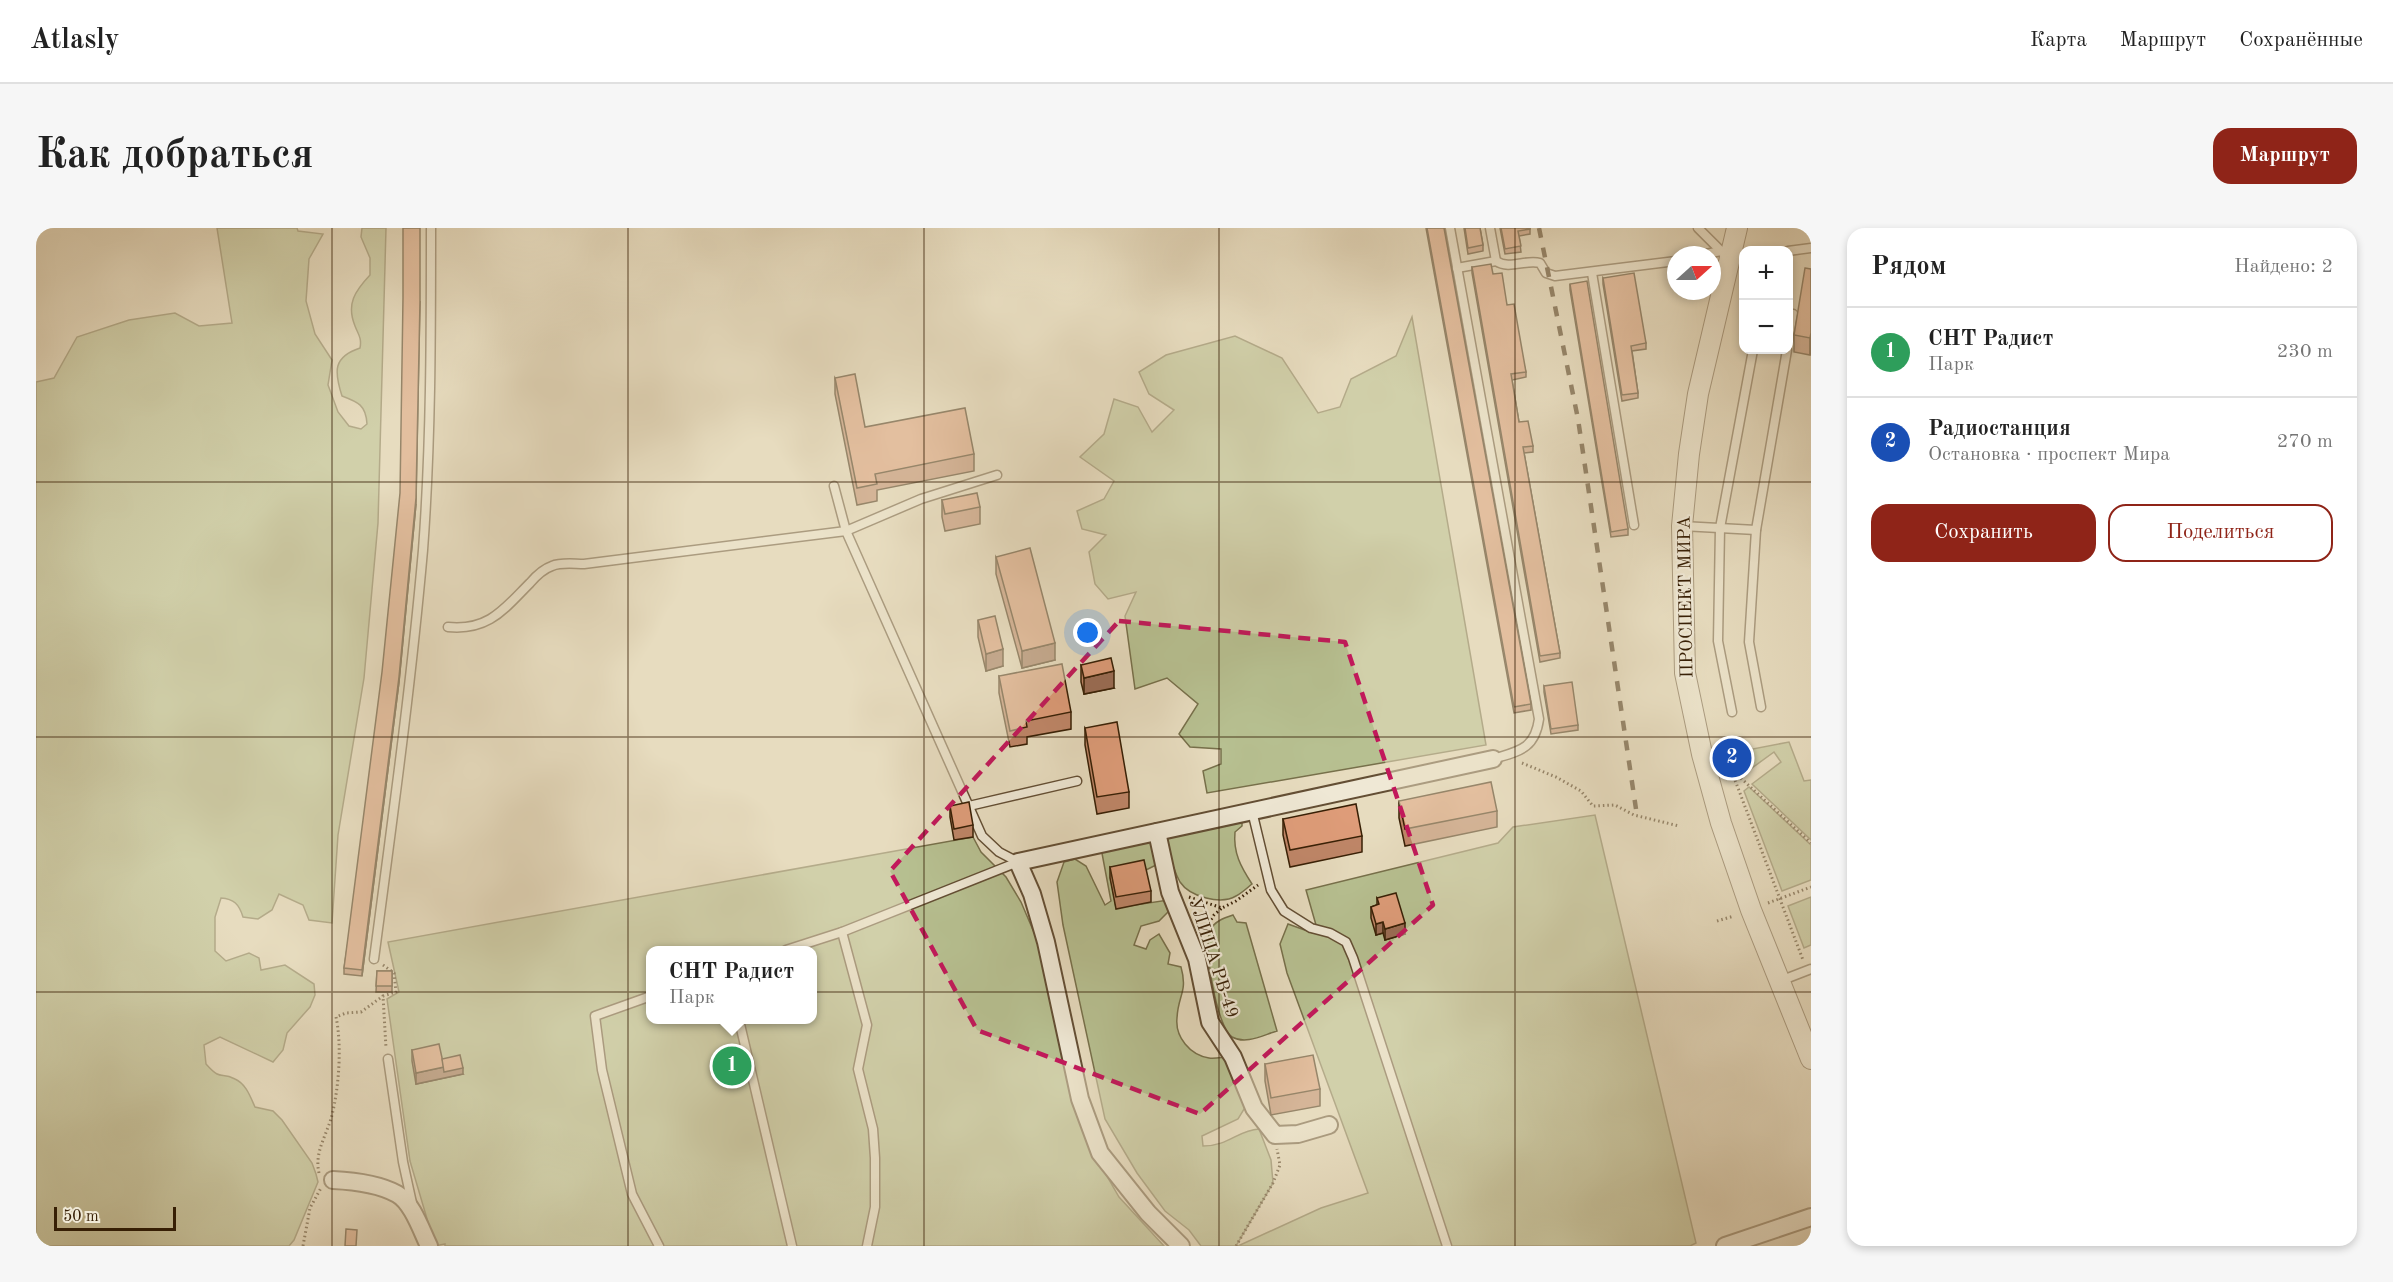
<!DOCTYPE html>
<html lang="ru">
<meta charset="utf-8">
<style>
:root{--surface:#fff;--page:#f6f6f6;--text:#222;--muted:#767676;--line:#e0e0e0;--accent:#8f2418}
body{margin:0;font-family:"Old Standard TT",serif;background:var(--page);color:var(--text)}
.controls{position:absolute;right:18px;top:18px;display:grid;overflow:hidden;border-radius:12px;box-shadow:0 3px 9px #0003}
.controls button{width:54px;height:54px;display:grid;place-items:center;padding:0;border:0;border-bottom:2px solid var(--line);background:var(--surface);color:var(--text);font:30px sans-serif}
.compass{position:absolute;left:1631px;top:18px;width:54px;height:54px;border-radius:50%;background:var(--surface);box-shadow:0 3px 9px #0003;rotate:69deg}
.scale{position:absolute;left:18px;bottom:15px;width:122px;box-sizing:border-box;padding-left:6px;border:3px solid #371f05;border-top:0;font-size:16px;line-height:21px;white-space:nowrap;color:#371f05;-webkit-text-stroke:4px #efe8d5;paint-order:stroke}
.you{position:absolute;left:1052px;top:405px;width:21px;height:21px;margin:-15px;border:4px solid #fff;border-radius:50%;background:#1a73e8;box-shadow:0 0 0 9px #1a73e833}
.badge{display:grid;place-items:center;width:39px;height:39px;border-radius:50%;background:var(--accent);color:#fff;font-size:20px;font-weight:700}
.pin{position:absolute;translate:-50% -50%;border:3px solid #fff;box-shadow:0 2px 6px #0006}
.popup{position:absolute;left:610px;top:718px;width:171px;height:78px;box-sizing:border-box;display:grid;place-content:center;border-radius:12px;background:var(--surface);filter:drop-shadow(0 2px 4px #0005);font-size:20px;white-space:nowrap;color:var(--muted)}
.popup b{font-size:22px;color:var(--text)}
.popup::after{content:'';position:absolute;left:50%;top:100%;margin-left:-12px;border:12px solid transparent;border-top-color:var(--surface)}
.list{margin:0;padding:0;list-style:none}
h2{display:flex;justify-content:space-between;align-items:center;height:78px;margin:0;padding:0 24px;font-size:26px}
h2 small{font-size:20px;font-weight:400;color:var(--muted)}
.list li{display:grid;grid-template-columns:39px 1fr auto;gap:18px;align-items:center;box-sizing:border-box;height:90px;padding:0 24px;border-top:2px solid var(--line)}
.list b{display:block;font-size:22px;white-space:nowrap}
.list p{margin:0;font-size:20px;white-space:nowrap;color:var(--muted)}
.list em{font-size:20px;font-style:normal;color:var(--muted)}
.actions{display:flex;gap:12px;padding:18px 24px}
.actions a{flex:1;padding:14px 0;border:2px solid var(--accent);border-radius:18px;text-align:center;font-size:21px;color:var(--accent)}
.actions .main{background:var(--accent);color:#fff}
.map{position:relative;flex:none;width:1775px;height:1018px;overflow:hidden;border-radius:18px}
header{display:flex;align-items:center;gap:36px;box-sizing:border-box;height:84px;padding:0 30px;background:var(--surface);border-bottom:2px solid var(--line)}
header strong{font-size:28px}
nav{display:flex;gap:33px;margin-inline-start:auto;font-size:21px}
.intro{display:flex;align-items:center;justify-content:space-between;box-sizing:border-box;height:144px;padding:0 36px}
h1{margin:0;font-size:42px}
.button{padding:15px 27px;border-radius:18px;background:var(--accent);color:#fff;font-size:21px;font-weight:700}
main{display:flex;gap:36px;padding:0 36px}
aside{flex:1;background:var(--surface);border-radius:18px;box-shadow:0 3px 9px #0003}
.map>svg:first-child{display:block}
</style>
<header>
<strong>Atlasly</strong>
<nav><a>Карта</a><a>Маршрут</a><a>Сохранённые</a></nav>
</header>
<div class="intro"><h1>Как добраться</h1><a class="button">Маршрут</a></div>
<main>
<div class="map">
<svg width="1775" height="1018" viewBox="0 0 1775 1018">
<rect width="100%" height="100%" fill="#e7dcbf"/>
<filter id="stains"><feTurbulence type="fractalNoise" baseFrequency=".00333" numOctaves="4"/><feColorMatrix values="0 0 0 0 .2 0 0 0 0 .09 0 0 0 0 .02 0 0 0 .5 -.17"/></filter>
<radialGradient id="worn" r=".72"><stop offset=".6" stop-color="#630" stop-opacity="0"/><stop offset="1" stop-color="#630" stop-opacity=".3"/></radialGradient>
<g fill="#b7c091" stroke="#77704b" stroke-width="1.5" fill-rule="evenodd">
<path d="M181,0H261L262,3L287,6L273,31L270,73L279,106L296,132L292,157L302,184L313,198L325,201L331,196C330,177 322,174 306,168C298,143 297,129 324,120C326,110 322,106 319,98C310,76 319,63 334,47V30L325,9L326,0H350L342,295L328,450L302,607L296,695L273,692L267,677L243,666L236,682L222,691L207,689C203,676 198,671 185,670L179,689V723L190,733L213,725L223,730L225,742L249,737L278,756L279,767L274,779L251,805L247,822L237,834L184,809L168,817L170,836C186,854 184,843 199,851C210,856 214,868 219,879L237,883L246,892L276,935L280,946L282,954L258,1012L253,1018H0V154L18,150L41,109L93,92L139,85L163,98L196,95Z"/>
<path d="M1376,89L1450,517L1171,565L1167,543L1185,536V521L1154,519L1143,506L1162,476L1131,450L1099,461L1089,388L1100,364L1072,371L1059,356L1053,324L1070,307L1046,301L1041,283L1068,271L1078,253L1044,229L1068,206L1078,171L1102,179L1116,204L1138,182L1113,166L1103,144L1130,127L1199,108L1246,130L1282,185L1304,179L1315,151L1360,128Z"/>
<path d="M1753,514L1768,553L1775,552V612L1716,556L1745,534L1738,524L1709,545L1701,524Z"/>
<path d="M1713,559L1775,617V652L1746,663L1708,563Z"/>
<path d="M1559,587L1660,1015L1654,1018H1202L1285,980L1332,965L1251,745L1244,716L1252,696L1277,705L1280,697L1270,662L1462,615L1477,599Z"/>
<path d="M1206,591V598L1199,604C1197,625 1205,639 1216,656C1211,660 1206,665 1200,668C1185,677 1154,669 1144,654C1136,640 1133,625 1129,609Z"/>
<path d="M937,609L945,624L970,649L985,674L1003,716L1060,929L1083,969L1128,1018H409V1016L399,1018L374,933L351,771L363,764L352,714ZM615,722H777V792H615Z"/>
<path d="M1116,610L1120,637L1108,643L1075,650L1080,680L1132,672V684L1123,693L1105,698L1098,717L1110,721L1114,712L1123,706L1134,725L1132,736L1145,739C1152,764 1142,767 1141,790C1139,809 1154,827 1173,830C1179,831 1187,829 1192,829L1210,878L1202,891L1166,908L1167,918C1193,918 1202,902 1223,901L1235,932L1237,955L1200,1018H1165L1153,1002L1129,983L1101,945L1069,891L1027,697L1021,654L1028,634L1039,631L1050,638L1069,677L1075,673L1065,620Z"/>
<path d="M1775,669V717L1768,720L1752,678Z"/>
<path d="M1197,687L1201,694L1210,695L1241,803C1227,807 1210,817 1196,809C1181,800 1167,719 1174,702C1179,693 1188,690 1197,687Z"/>
</g>
<g fill="none" stroke-linecap="round" stroke-linejoin="round">
<defs>
<g id="service">
<path d="M1414,0L1503,491C1499,521 1483,523 1457,531"/>
<path d="M1454,0L1460,33C1473,42 1490,31 1504,35L1510,45L1519,48L1640,33"/>
<path d="M1662,0L1693,31L1708,29"/>
<path d="M1752,23L1775,20"/>
<path d="M1665,27L1685,23"/>
<path d="M1421,40L1460,33"/>
<path d="M1556,45L1598,297"/>
<path d="M1752,113L1757,86"/>
<path d="M798,258L810,303L946,608L963,624L982,634"/>
<path d="M1646,298L1720,302"/>
<path d="M412,399C453,403 468,381 494,355C500,348 507,341 516,338C525,334 538,336 548,336L810,303L885,271L961,247"/>
<path d="M1725,479L1713,414L1720,302L1751,122"/>
<path d="M1696,484L1682,413L1684,300L1717,122"/>
<path d="M933,578L1041,553"/>
<path d="M1216,583L1235,662L1248,683L1275,700L1294,705L1310,714L1317,730L1411,1018"/>
<path d="M806,704L831,797L822,841L837,901L839,930V979L831,1018"/>
<path d="M750,722L806,704L982,634"/>
<path d="M338,731C356,595 375,458 387,322C395,215 395,107 395,0"/>
<path d="M1744,753L1775,741"/>
<path d="M615,768L559,788L566,842L596,966L623,1018"/>
<path d="M703,792L756,1018"/>
<path d="M352,831L367,934L376,975"/>
</g>
<g id="minor">
<path d="M1121,604L1134,664L1161,731L1174,794L1197,829L1218,880L1239,907L1262,906L1293,897"/>
<path d="M297,952C318,953 343,956 361,966C376,974 386,1004 393,1018"/>
<path d="M1145,1018L1112,985L1064,925L1044,871L1010,714L996,666L982,634L1457,531"/>
<path d="M1689,1018L1775,989"/>
</g>
<path id="tertiary" d="M1701,0L1662,166L1653,226L1646,298L1649,445L1666,526L1685,595L1715,682L1775,831"/>
</defs>
<use href="#service" stroke="#634e34" stroke-width="11"/>
<use href="#minor" stroke="#634e34" stroke-width="20"/>
<use href="#tertiary" stroke="#634e34" stroke-width="22"/>
<g stroke="#371f05" stroke-width="3" stroke-dasharray="1.5 3" stroke-linecap="butt">
<path d="M1688,523L1767,732"/>
<path d="M1486,535L1520,549L1545,563L1557,578L1579,577L1598,587L1643,598"/>
<path d="M1695,541L1775,615"/>
<path d="M1153,669L1186,680L1200,673L1222,657"/>
<path d="M1732,675L1775,659"/>
<path d="M1681,693L1698,688"/>
<path d="M1168,703L1178,687L1186,680"/>
<path d="M347,737L358,745L360,764L347,768L350,820"/>
<path d="M283,945C278,924 291,907 296,887C303,859 306,817 300,789L310,785L325,784L347,768"/>
<path d="M267,1018L274,980L285,960"/>
<path d="M1200,1018L1237,955L1244,937L1241,921"/>
</g>
<use href="#service" stroke="#efe8d5" stroke-width="8"/>
<use href="#minor" stroke="#efe8d5" stroke-width="16"/>
<use href="#tertiary" stroke="#efe8d5" stroke-width="20"/>
<path stroke="#371f05" stroke-width="4.5" stroke-dasharray="10 10" stroke-linecap="butt" d="M1503,0L1542,191L1600,581"/>
</g>
<g fill="#bf8668" stroke="#371f05" stroke-width="1.5">
<path d="M1390,0H1408L1495,476V482L1478,485Z"/>
<path d="M1428,0H1444L1447,17V23L1432,26Z"/>
<path d="M1464,0H1494V6L1483,8L1485,24L1469,26Z"/>
<path d="M1436,39L1457,46L1471,77L1490,144V149L1476,152L1483,194L1497,218V224L1488,225L1524,425V430L1504,434L1436,45Z"/>
<path d="M1775,41L1774,127L1758,124V107Z"/>
<path d="M1567,50L1610,115V121L1596,123L1602,165V170L1586,173L1567,56Z"/>
<path d="M1534,56L1592,301V307L1575,309L1534,62Z"/>
<path d="M799,150L829,199L938,226V243L841,262V273L821,277L799,166Z"/>
<path d="M906,272L944,279V296L909,303L906,289Z"/>
<path d="M380,276L363,454L326,748L308,746V740Z"/>
<path d="M960,329L1019,432L986,440L960,346Z"/>
<path d="M942,392L967,438L950,443L942,409Z"/>
<path d="M1045,437L1078,460L1048,466L1045,454Z"/>
<path d="M963,448L1035,484V501L991,509V516L974,519L963,465Z"/>
<path d="M1508,458L1542,497V502L1515,506L1508,464Z"/>
<path d="M1049,500L1093,564V580L1061,586L1049,517Z"/>
<path d="M1363,573L1461,583V599L1369,618L1363,590Z"/>
<path d="M914,578L937,597V609L918,612L914,589Z"/>
<path d="M1247,591L1326,608V624L1254,639L1247,607Z"/>
<path d="M1074,639L1115,663V674L1080,681L1074,650Z"/>
<path d="M1341,670L1369,706L1349,712L1347,705L1340,707L1335,690V679L1341,677Z"/>
<path d="M341,743H356V764H340Z"/>
<path d="M376,822L406,831L427,846L380,856L376,833Z"/>
<path d="M1229,836L1284,861V878L1235,887L1229,853Z"/>
</g>
<g fill="#9b6d55" stroke="#371f05" stroke-width="1.5">
<path d="M384,73L380,276L363,454L326,748Z"/>
<path d="M1775,105V122L1774,127V110Z"/>
<path d="M1019,415V432L986,440V423Z"/>
<path d="M967,421V438L950,443V426Z"/>
<path d="M1078,443V460L1048,466V450Z"/>
<path d="M1347,694V705L1340,707V696Z"/>
<path d="M1369,695V706L1349,712V701Z"/>
<path d="M408,839L427,840V846L380,856V845Z"/>
</g>
<g fill="#de9c79" stroke="#371f05" stroke-width="1.5">
<path d="M367,0H384V73L380,270L363,449L326,742L308,740L346,444L364,265L367,70Z"/>
<path d="M1391,0H1408L1495,476L1478,479Z"/>
<path d="M1429,0H1444L1447,17L1432,20Z"/>
<path d="M1465,0H1494V1L1482,3L1485,18L1469,21Z"/>
<path d="M1455,36L1457,46L1466,45L1471,77L1478,76L1490,144L1475,146L1483,194L1492,193L1497,218L1487,219L1524,425L1504,428L1436,39Z"/>
<path d="M1769,40L1775,41V105L1774,110L1758,107Z"/>
<path d="M1598,45L1610,115L1595,118L1602,165L1586,167L1567,50Z"/>
<path d="M1551,53L1592,301L1575,304L1534,56Z"/>
<path d="M819,146L829,199L929,180L938,226L839,246L841,256L821,260L799,150Z"/>
<path d="M941,265L944,279L909,286L906,272Z"/>
<path d="M994,320L1019,415L986,423L960,329Z"/>
<path d="M959,388L967,421L950,426L942,392Z"/>
<path d="M1075,430L1078,443L1048,450L1045,437Z"/>
<path d="M1026,436L1035,484L990,493L991,499L974,503L963,448Z"/>
<path d="M1536,454L1542,497L1515,501L1508,458Z"/>
<path d="M1081,494L1093,564L1061,569L1049,500Z"/>
<path d="M1455,554L1461,583L1369,601L1363,573Z"/>
<path d="M933,574L937,597L918,601L914,578Z"/>
<path d="M1320,576L1326,608L1254,622L1247,591Z"/>
<path d="M1108,632L1115,663L1080,669L1074,639Z"/>
<path d="M1360,665L1369,695L1349,701L1347,694L1340,696L1335,679L1343,676L1341,670Z"/>
<path d="M341,743H356V758H340Z"/>
<path d="M403,816L408,839L380,845L376,822Z"/>
<path d="M424,827L427,840L408,844L406,831Z"/>
<path d="M1277,827L1284,861L1235,870L1229,836Z"/>
<path d="M310,1001L321,1002L320,1018H309Z"/>
</g>
<path d="M0 0H1775V1018H0ZM1083,393L1309,414L1397,677L1164,886L941,802L854,643Z" fill="#e7dcbf" fill-opacity=".55" fill-rule="evenodd"/>
<path fill="none" stroke="#c2185b" stroke-width="4.5" stroke-dasharray="12 8" stroke-linejoin="round" d="M1083,393L1309,414L1397,677L1164,886L941,802L854,643Z"/>
<path fill="none" stroke="#371f05" stroke-width="1.5" stroke-opacity="0.55" d="M296,0V1018M592,0V1018M888,0V1018M1183,0V1018M1479,0V1018M0,254H1775M0,509H1775M0,764H1775"/>
<g text-anchor="middle" dominant-baseline="central" stroke-width="4.5" stroke-linejoin="round" paint-order="stroke">
<g font-size="18" fill="#371f05" stroke="#efe8d5">
<text transform="translate(1650 369) rotate(-91)">ПРОСПЕКТ МИРА</text>
<text transform="translate(1177 730) rotate(72)">УЛИЦА РВ-49</text>
</g>
</g>
<rect width="100%" height="100%" filter="url(#stains)"/>
<rect width="100%" height="100%" fill="url(#worn)"/>
</svg>
<div class="controls">
<button>+</button>
<button>−</button>
</div>
<svg class="compass" viewBox="-18 -18 36 36"><path d="M0-13l5 13h-10z" fill="#e53935"/><path d="M0 13l5-13h-10z" fill="#767676"/></svg>
<div class="scale">50 m</div>
<div class="you"></div>
<div class="pin badge" style="left:696px;top:838px;background:#2e9e5b">1</div>
<div class="popup"><b>СНТ Радист</b>Парк</div>
<div class="pin badge" style="left:1696px;top:530px;background:#1a4fb4">2</div>
</div>
<aside>
<h2>Рядом<small>Найдено: 2</small></h2>
<ul class="list">
<li><span class="badge" style="background:#2e9e5b">1</span><div><b>СНТ Радист</b><p>Парк</p></div><em>230 m</em></li>
<li><span class="badge" style="background:#1a4fb4">2</span><div><b>Радиостанция</b><p>Остановка · проспект Мира</p></div><em>270 m</em></li>
</ul>
<div class="actions"><a class="main">Сохранить</a><a>Поделиться</a></div>
</aside>
</main>
